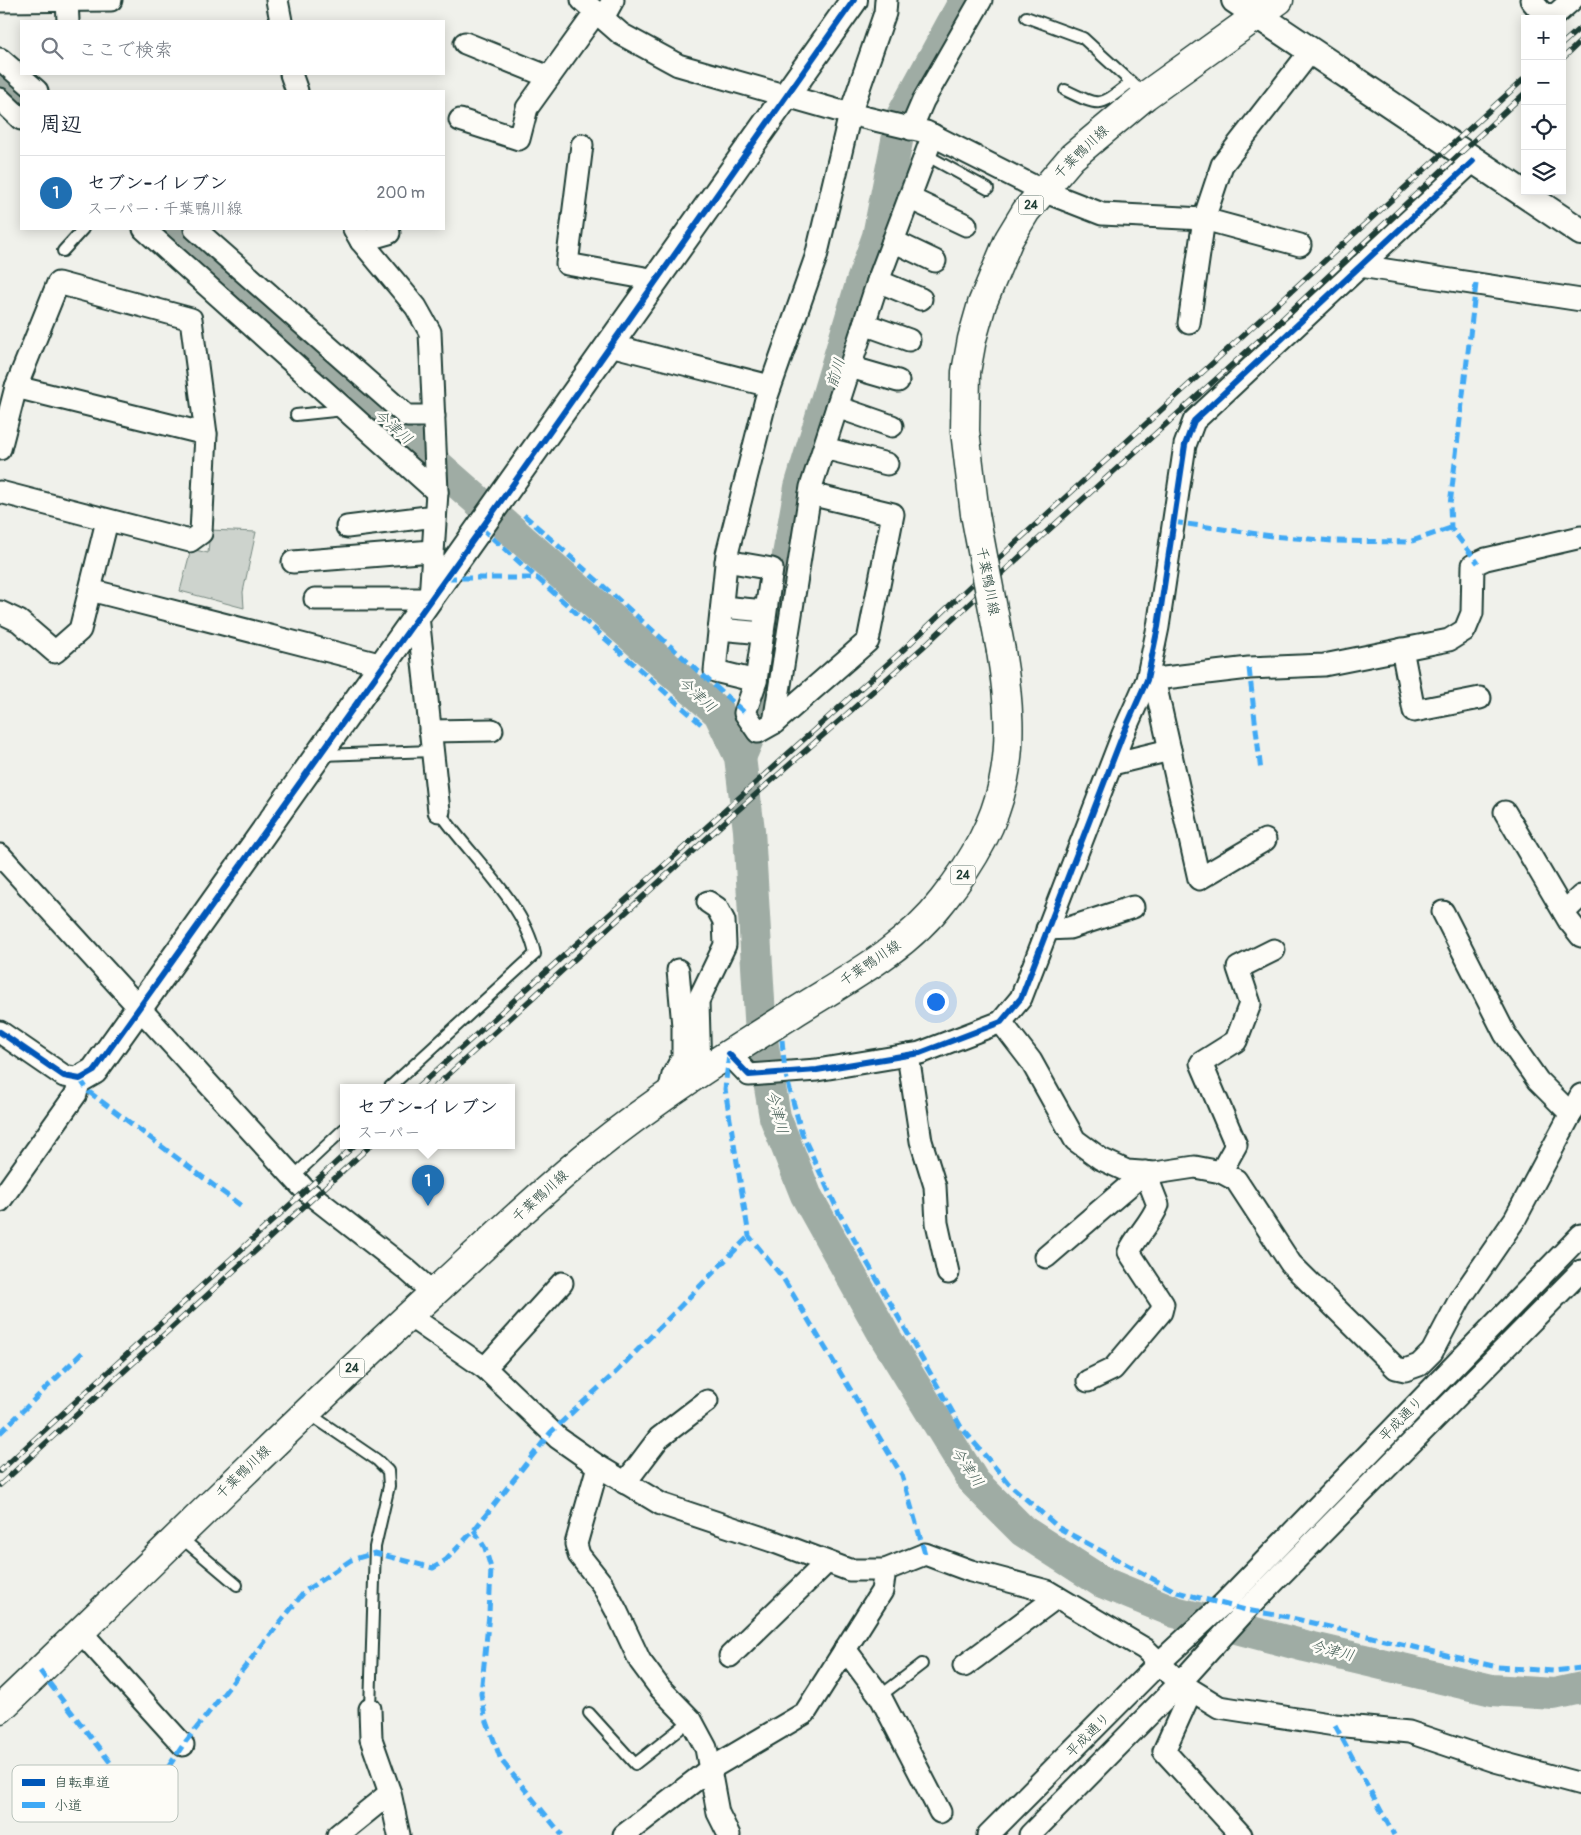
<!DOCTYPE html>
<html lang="ja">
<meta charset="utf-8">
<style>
:root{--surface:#fff;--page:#f6f6f7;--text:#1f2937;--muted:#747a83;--line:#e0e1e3;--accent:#1f6fb2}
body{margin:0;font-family:Pangolin,"Klee One",sans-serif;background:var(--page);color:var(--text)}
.controls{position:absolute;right:15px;top:15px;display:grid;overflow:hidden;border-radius:0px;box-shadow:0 2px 12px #0003}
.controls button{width:45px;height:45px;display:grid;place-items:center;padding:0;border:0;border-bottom:1px solid var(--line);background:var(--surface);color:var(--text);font:25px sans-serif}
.you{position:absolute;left:935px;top:1001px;width:18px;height:18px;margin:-12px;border:4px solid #fff;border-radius:50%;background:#1a73e8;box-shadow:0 0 0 8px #1a73e833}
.badge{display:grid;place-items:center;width:32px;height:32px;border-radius:50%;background:var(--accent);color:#fff;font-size:16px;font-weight:700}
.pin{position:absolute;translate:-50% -41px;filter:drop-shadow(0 1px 2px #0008)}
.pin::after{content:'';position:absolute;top:26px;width:18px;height:15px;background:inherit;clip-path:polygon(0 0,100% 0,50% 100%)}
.popup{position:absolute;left:340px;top:1084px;width:175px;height:65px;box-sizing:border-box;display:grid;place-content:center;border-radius:0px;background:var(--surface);filter:drop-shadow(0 1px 4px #0005);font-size:16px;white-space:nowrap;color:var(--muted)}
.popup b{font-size:19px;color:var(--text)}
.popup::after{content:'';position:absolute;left:50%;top:100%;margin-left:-10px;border:10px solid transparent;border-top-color:var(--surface)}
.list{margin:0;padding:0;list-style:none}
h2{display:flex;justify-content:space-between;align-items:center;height:65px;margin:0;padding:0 20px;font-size:21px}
h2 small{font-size:16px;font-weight:400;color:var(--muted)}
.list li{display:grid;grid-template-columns:32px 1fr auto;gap:15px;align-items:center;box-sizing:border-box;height:75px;padding:0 20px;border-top:1px solid var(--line)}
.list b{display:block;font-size:19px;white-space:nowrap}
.list p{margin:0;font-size:16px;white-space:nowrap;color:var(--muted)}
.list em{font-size:16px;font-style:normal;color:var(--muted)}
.icon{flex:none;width:28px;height:28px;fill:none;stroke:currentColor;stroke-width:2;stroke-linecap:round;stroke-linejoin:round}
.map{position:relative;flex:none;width:1581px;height:1835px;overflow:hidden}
.search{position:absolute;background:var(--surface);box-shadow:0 2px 12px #0003;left:20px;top:20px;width:425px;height:55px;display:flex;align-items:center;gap:12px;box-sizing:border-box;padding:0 18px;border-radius:0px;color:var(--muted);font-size:19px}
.panel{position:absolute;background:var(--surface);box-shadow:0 2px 12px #0003;left:20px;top:90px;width:425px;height:140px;border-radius:0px}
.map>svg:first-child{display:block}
</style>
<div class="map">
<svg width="1581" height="1835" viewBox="0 0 1581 1835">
<rect width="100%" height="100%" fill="#f0f1eb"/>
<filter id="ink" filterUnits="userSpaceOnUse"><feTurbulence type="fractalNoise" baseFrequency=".02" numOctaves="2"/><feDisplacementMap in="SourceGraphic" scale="10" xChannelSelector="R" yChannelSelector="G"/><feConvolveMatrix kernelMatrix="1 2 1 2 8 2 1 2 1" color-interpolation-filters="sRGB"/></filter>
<g filter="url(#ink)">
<path fill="#cdd3cd" stroke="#768880" d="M210,530L256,532L243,592L244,608L180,591L191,549L208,553Z"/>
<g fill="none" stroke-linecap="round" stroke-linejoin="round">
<g stroke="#9faca4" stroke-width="32">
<path d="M0,80L21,99"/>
<path d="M169,229L719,713L740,757L749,830L761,1034L775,1117L806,1195L887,1340L974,1482L1023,1531L1102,1582L1175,1612L1305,1646L1492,1690L1554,1694L1581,1688"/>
<path d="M741,755L761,709L800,487L861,284L878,236L902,116L965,0"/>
</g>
<defs>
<g id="service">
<path d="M1026,17L1083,38L1144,94"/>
<path d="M1065,90C1102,108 1099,107 1131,82"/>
<path d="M926,155L988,189"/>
<path d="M63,251L83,229"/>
<path d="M296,415L344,410"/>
<path d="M322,755L432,751"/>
<path d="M390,1087L535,954C525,903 468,854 439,811"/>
<path d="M293,1177L344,1129"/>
<path d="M308,1413L377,1460L388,1471L389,1486L375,1547L370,1709"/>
<path d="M179,1536L237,1585"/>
<path d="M880,1696L922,1664"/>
<path d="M589,1713L635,1764L691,1720"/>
</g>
<g id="minor">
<path d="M67,0L68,21"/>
<path d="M277,0L281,21"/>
<path d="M582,0L621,34L678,65L850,114L926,132L1043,191L1102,214L1204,219L1300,245"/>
<path d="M1531,0L1543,14L1555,15L1572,0"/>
<path d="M0,1L111,0"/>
<path d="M603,18L613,0"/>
<path d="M465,43L549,77"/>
<path d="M0,59L37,91"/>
<path d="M291,74L297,91"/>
<path d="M0,99L21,119"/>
<path d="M460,120L519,139L527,108L596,12"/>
<path d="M911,129L923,101L981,0"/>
<path d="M582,145L567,264L656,280"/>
<path d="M909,198L966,225"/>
<path d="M144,229L437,492"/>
<path d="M195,229L407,416H434"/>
<path d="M361,241L389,233"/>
<path d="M893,241L935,261"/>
<path d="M1360,266L1581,300"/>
<path d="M878,281L921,299"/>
<path d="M1189,323L1204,219L1222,165L1310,52"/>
<path d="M864,324L909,340"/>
<path d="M610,345L770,386"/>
<path d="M850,367L898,381"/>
<path d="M16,387L206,434"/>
<path d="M837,407L892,426"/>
<path d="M824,448L887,464"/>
<path d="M0,449L16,387L58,283L191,319L206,434L201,533L190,541L0,492"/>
<path d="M347,527L435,516"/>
<path d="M726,561L772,569L756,681L745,713L758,732L774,723L868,641L893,514L810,494"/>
<path d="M293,562L432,551"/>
<path d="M90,590L383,665"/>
<path d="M315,599H430L437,492L430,332L416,307L361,241L354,229"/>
<path d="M722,607L765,611"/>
<path d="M0,612L19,621L55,652L80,630L107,521"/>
<path d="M418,616L439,811"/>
<path d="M719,629L763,633"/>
<path d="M1402,649L1414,711L1480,698"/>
<path d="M1154,679L1199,879L1265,840"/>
<path d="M1147,680L1249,668L1324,665L1449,640L1465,630L1472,613L1473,565L1486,559L1581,537"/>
<path d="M756,681L715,671L727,554L766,399L816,257L850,114L885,13L886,0"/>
<path d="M774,723L811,487L878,281L933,135"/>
<path d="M430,731L492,730"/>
<path d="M1112,764L1170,750"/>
<path d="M1505,812L1569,921L1581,936"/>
<path d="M0,855L305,1190L406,1269L433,1293"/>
<path d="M1443,912L1505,1034L1538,1081L1571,1114"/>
<path d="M1564,912L1581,896"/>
<path d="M1047,929L1069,928L1133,907"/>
<path d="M1001,1022L1031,1061L1075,1140L1101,1159L1127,1171L1155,1173L1195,1167L1221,1172L1236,1180L1291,1264L1396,1368L1405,1370L1419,1365L1432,1352L1460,1299L1515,1219L1581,1095"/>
<path d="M0,1032L64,1076L80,1079L76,1094L0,1201"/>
<path d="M729,1054L749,1075L817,1070L920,1053L1001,1022L1021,998L1123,734L1147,680L1158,627L1185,445L1194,421L1473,161"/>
<path d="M908,1055L921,1141L935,1186L937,1223L948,1273"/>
<path d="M700,1071L698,1001L725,945L724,921L717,908L708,902"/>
<path d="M669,1092L673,1075L683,1057V1026L678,970"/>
<path d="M1221,1172L1236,1145L1201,1063L1236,1041L1250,1004L1238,968L1274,950"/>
<path d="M1046,1257L1145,1172L1158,1205C1151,1223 1137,1235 1129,1252L1163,1304L1161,1312L1113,1369L1088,1381"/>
<path d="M408,1315L485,1368L558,1438L598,1466L661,1504L772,1541L849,1570H885L925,1554L971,1571L1047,1591L1145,1649L1180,1683L1219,1707L1335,1725L1409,1732L1495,1761L1581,1784"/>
<path d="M485,1368L562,1283"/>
<path d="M598,1466L576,1544L579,1555L602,1584L617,1612L640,1661L660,1688L691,1720L706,1748L718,1813L729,1835"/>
<path d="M625,1483L659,1438L707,1401"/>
<path d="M80,1631L183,1745"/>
<path d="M845,1649L880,1696L940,1812"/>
<path d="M730,1656L827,1562"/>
<path d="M964,1666L1057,1597"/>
<path d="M1191,1691L1164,1751L1241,1835"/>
<path d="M370,1709L371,1739L390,1793L399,1835"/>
<path d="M338,1835L390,1793"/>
<path d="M624,1835L710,1769L805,1713L882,1591L885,1570"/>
<path d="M988,1835L1159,1663L1223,1604L1581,1235"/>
<path d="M1030,1835L1180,1683L1246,1610L1581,1271"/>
</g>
<g id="tertiary">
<path d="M1235,0L1581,232"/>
<path d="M80,1079L94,1071L139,1008L854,0"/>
</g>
<g id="primary">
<path d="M975,514L965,431L966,372L972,339L982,304L1009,239L1026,211L1072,157L1145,96L1279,0"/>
<path d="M0,1709C147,1569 289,1425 439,1288C489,1242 539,1194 592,1151C655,1100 723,1057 792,1014C844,981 905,950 943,900C1009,816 1018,755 1001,651"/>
</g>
</defs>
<use href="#service" stroke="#1f3d34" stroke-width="14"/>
<use href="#minor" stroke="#1f3d34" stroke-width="25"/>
<use href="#tertiary" stroke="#1f3d34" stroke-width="30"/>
<use href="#primary" stroke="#1f3d34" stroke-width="31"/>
<use href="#service" stroke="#fdfcf7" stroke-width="10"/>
<use href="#minor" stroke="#fdfcf7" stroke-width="21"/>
<use href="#tertiary" stroke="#fdfcf7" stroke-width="26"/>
<use href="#primary" stroke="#fdfcf7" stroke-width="28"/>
<defs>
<g id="rail">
<path d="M1562,44L1581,27"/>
<path d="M1562,59L1581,41"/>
<path d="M418,1087L903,650L1011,547L1525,78"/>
<path d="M435,1087L729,818L922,648L1042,536L1265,335L1525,93"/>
<path d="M0,1471L355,1145"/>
<path d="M0,1485L371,1145"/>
</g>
</defs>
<use href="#rail" stroke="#1f3d34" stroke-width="5.5"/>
<use href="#rail" stroke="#fdfcf7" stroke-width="4" stroke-dasharray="11" stroke-linecap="butt"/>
<defs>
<path id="primary-bridge" d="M975,514L1001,651"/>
</defs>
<use href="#primary-bridge" stroke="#1f3d34" stroke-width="31" stroke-linecap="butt"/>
<use href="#primary-bridge" stroke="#fdfcf7" stroke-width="28"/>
<g stroke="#3fa9f5" stroke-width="5" stroke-dasharray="10 5" stroke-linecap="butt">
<path d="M1476,284L1450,505L1451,528L1478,563"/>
<path d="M524,515L745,713"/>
<path d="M1173,522L1272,536L1333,541L1409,542L1451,528"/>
<path d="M481,528L701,724"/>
<path d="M446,578H538"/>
<path d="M1249,668L1261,772"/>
<path d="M782,1040L785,1072L802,1134L839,1213L961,1427L1009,1484L1059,1528L1177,1592L1246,1610L1288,1617L1497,1667L1553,1671L1581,1668"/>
<path d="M729,1054L725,1089L749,1236L783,1278L902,1475L925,1554"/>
<path d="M80,1079L89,1092L244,1208"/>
<path d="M0,1433L85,1350"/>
<path d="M474,1530L485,1548L491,1568L489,1614L481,1694L485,1716L501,1760L562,1835"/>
<path d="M40,1671L119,1774L145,1804"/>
<path d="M1335,1725L1394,1835"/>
<path d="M135,1817L183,1745L305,1591L351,1560L375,1553L433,1568L446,1560L474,1530L551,1432L617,1371L749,1236"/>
</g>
<defs>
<g id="cycleway">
<path d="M0,1032L64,1076L80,1079L94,1071L516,480L854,0"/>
<path d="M729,1054L749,1075L817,1070L920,1053L1001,1022L1021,998L1123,734L1147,680L1158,627L1185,445L1194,421L1473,161"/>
</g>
</defs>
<use href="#cycleway" stroke="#fdfcf7" stroke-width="9"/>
<use href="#cycleway" stroke="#0057b8" stroke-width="6"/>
</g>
</g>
<g text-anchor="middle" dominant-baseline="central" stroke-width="5" stroke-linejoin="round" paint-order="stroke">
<g fill="#fdfcf7" stroke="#62766e" stroke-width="1">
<rect x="1018.5" y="195.5" width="25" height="19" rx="4"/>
<rect x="950.5" y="865.5" width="25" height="19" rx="4"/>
<rect x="339.5" y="1358.5" width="25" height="19" rx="4"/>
</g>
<g font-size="12" font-weight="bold" fill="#1f3d34">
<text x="1031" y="205">24</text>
<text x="963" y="875">24</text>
<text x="352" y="1368">24</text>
</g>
<g font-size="14" fill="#1f3d34" stroke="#fdfcf7">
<text transform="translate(1081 152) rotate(-44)">千葉鴨川線</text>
<text transform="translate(988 581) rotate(79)">千葉鴨川線</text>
<text transform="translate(870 963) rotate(-34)">千葉鴨川線</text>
<text transform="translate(540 1196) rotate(-42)">千葉鴨川線</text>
<text transform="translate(1401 1419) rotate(-46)">平成通り</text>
<text transform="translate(243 1472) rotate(-44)">千葉鴨川線</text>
<text transform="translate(1088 1735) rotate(-45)">平成通り</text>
</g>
<g font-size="15" font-style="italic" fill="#455e56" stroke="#fdfcf7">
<text transform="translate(836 373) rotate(-73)">前川</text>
<text transform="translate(393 427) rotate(41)">今津川</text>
<text transform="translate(697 695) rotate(42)">今津川</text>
<text transform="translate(777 1112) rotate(75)">今津川</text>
<text transform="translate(967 1467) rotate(55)">今津川</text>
<text transform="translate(1332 1651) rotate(14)">今津川</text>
</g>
</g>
<rect x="12" y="1765" width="166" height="57" rx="8" fill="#fdfcf7" stroke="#bac3bc" stroke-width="1"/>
<rect x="22" y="1779" width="23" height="7" fill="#0057b8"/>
<rect x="22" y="1802" width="23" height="6" fill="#3fa9f5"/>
<g font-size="14" fill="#1f3d34">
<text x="54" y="1787">自転車道</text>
<text x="54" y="1810">小道</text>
</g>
</svg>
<div class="controls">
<button>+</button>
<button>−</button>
<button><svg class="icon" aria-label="locate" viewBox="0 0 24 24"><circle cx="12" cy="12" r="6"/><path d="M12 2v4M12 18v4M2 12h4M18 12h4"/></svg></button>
<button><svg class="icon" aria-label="layers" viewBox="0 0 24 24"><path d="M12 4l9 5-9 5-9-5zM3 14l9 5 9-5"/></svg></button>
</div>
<div class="you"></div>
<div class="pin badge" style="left:428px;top:1206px">1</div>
<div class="popup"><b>セブン-イレブン</b>スーパー</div>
<div class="search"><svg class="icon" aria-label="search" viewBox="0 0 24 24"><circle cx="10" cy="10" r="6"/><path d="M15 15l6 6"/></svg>ここで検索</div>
<section class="panel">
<h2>周辺<small></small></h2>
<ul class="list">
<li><span class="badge">1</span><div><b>セブン-イレブン</b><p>スーパー · 千葉鴨川線</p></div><em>200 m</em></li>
</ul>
</section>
</div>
